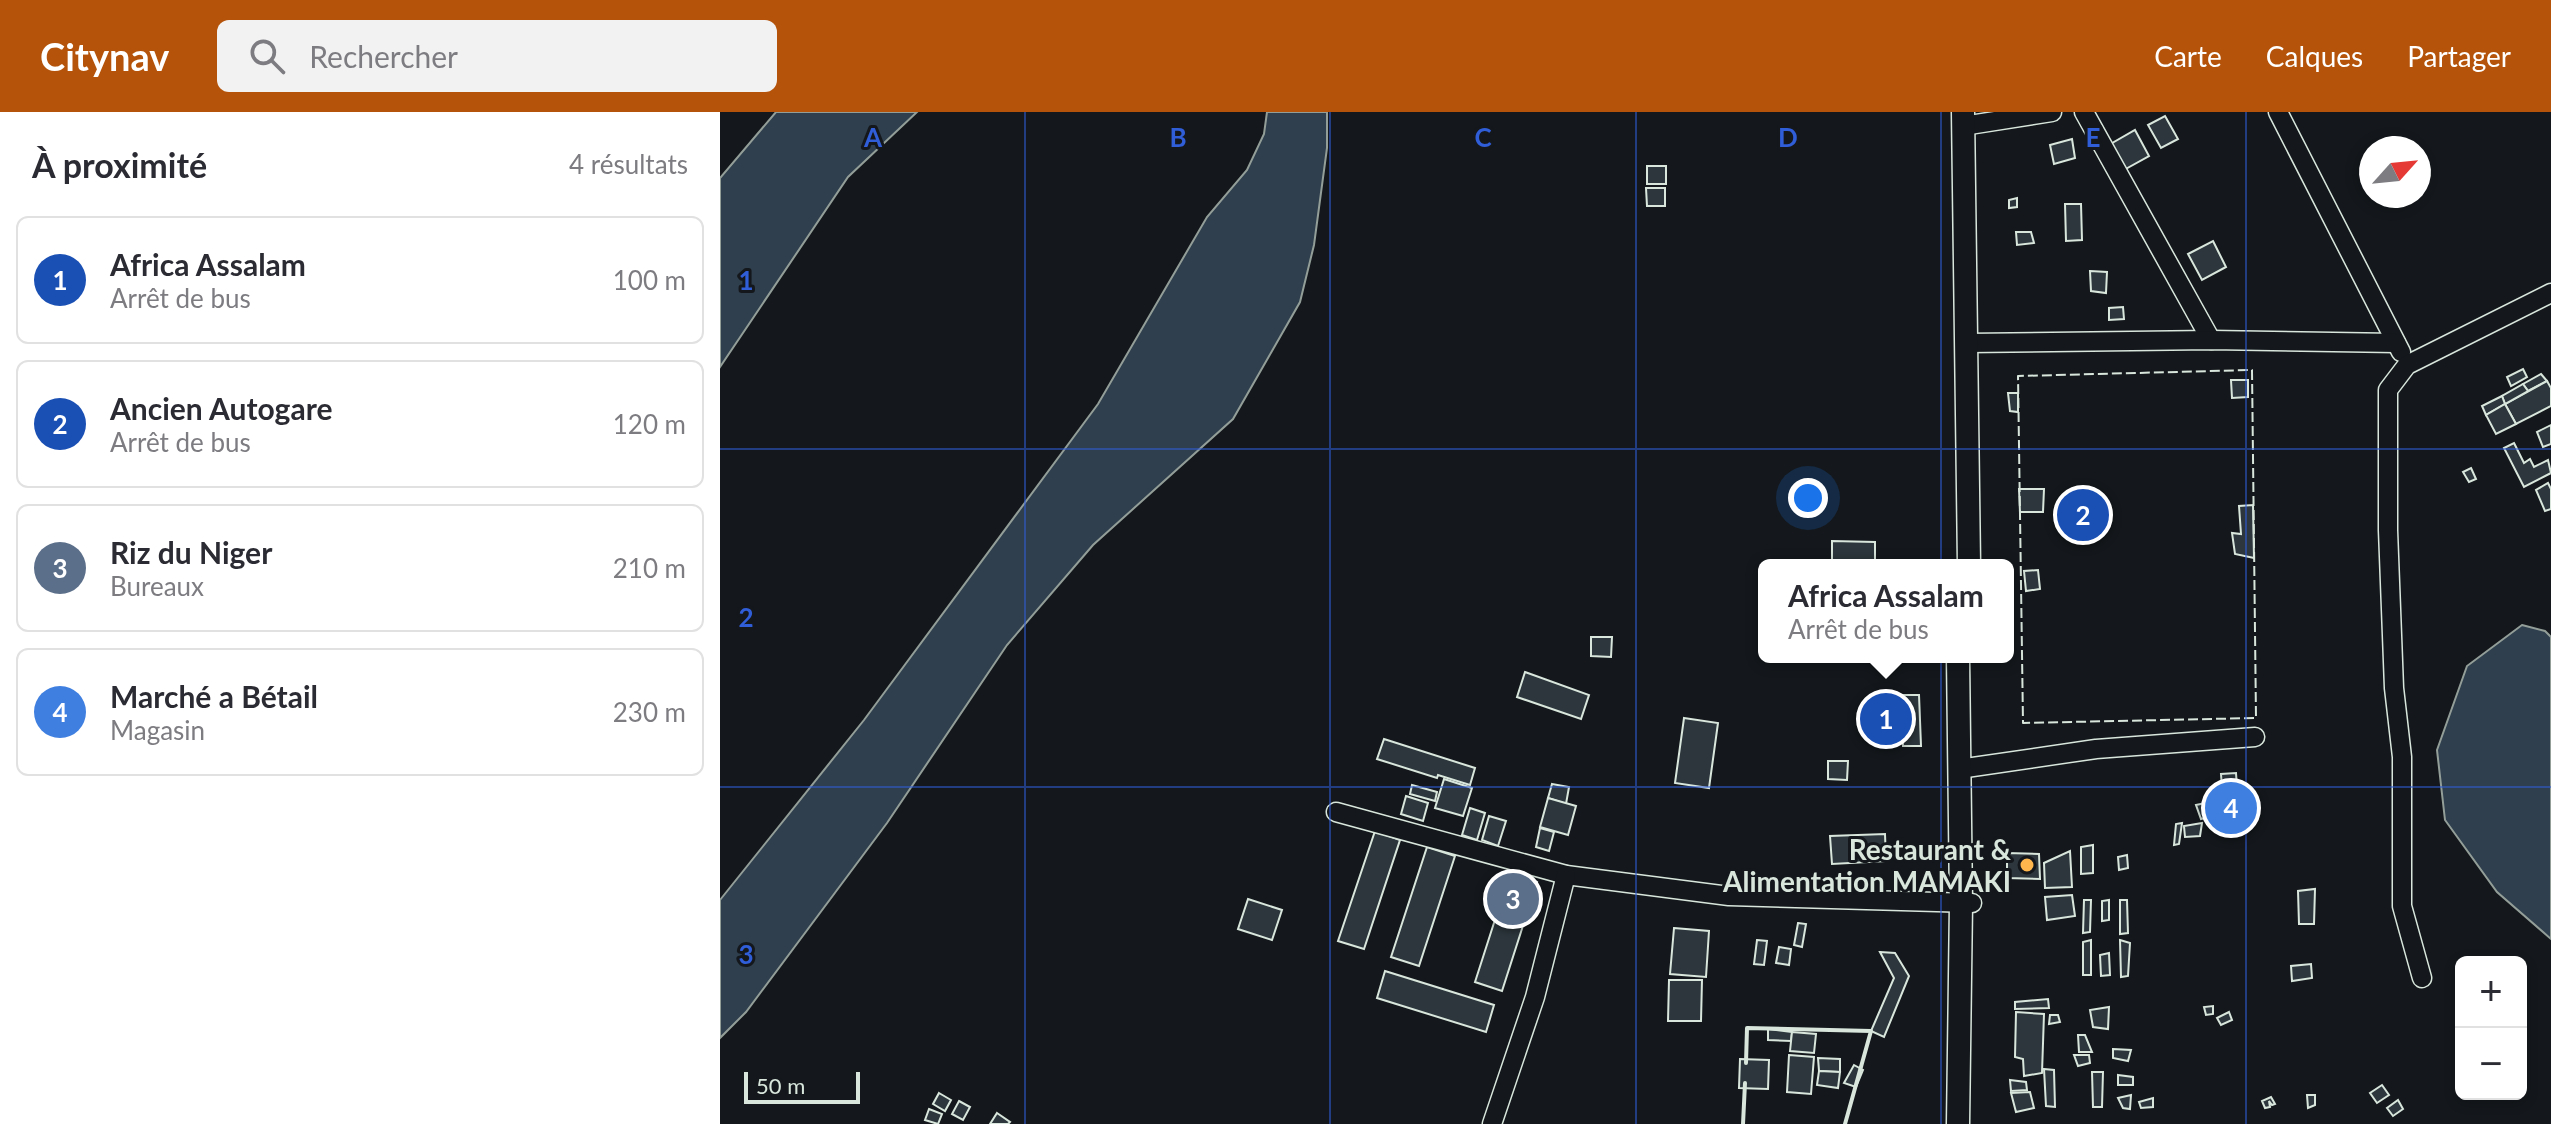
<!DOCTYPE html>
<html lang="fr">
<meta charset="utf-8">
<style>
:root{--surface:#fff;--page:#f2f2f3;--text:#2b2b33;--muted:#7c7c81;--line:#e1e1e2;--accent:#b45309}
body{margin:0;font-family:Lato,sans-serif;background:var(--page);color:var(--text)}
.controls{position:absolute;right:24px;bottom:24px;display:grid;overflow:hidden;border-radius:12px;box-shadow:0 4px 12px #0003}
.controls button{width:72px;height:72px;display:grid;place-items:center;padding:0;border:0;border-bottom:2px solid var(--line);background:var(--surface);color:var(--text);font:40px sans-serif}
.compass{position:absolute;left:1639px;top:24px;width:72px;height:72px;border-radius:50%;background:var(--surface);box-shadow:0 4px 12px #0003;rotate:63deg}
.scale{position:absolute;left:24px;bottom:20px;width:116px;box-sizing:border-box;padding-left:8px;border:4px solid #d8e6dc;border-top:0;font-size:22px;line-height:28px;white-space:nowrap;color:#d8e6dc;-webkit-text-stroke:6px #14181c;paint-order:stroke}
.you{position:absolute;left:1088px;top:386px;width:28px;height:28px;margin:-20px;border:6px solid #fff;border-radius:50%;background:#1a73e8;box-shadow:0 0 0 12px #1a73e833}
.badge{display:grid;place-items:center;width:52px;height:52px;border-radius:50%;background:var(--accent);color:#fff;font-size:26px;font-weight:700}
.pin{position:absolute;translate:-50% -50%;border:4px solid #fff;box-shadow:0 2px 8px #0006}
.popup{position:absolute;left:1038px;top:447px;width:256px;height:104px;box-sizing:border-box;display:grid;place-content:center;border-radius:12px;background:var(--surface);filter:drop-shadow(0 2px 6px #0005);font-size:26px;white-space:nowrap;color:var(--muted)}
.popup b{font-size:30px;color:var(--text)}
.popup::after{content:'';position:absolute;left:50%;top:100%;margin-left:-16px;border:16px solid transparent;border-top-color:var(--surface)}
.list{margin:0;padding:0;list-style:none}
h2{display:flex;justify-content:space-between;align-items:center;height:104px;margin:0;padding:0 32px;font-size:34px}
h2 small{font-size:26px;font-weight:400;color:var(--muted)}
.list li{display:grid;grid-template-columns:52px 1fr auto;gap:24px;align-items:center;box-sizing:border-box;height:128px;margin:0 16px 16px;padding:0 16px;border:2px solid var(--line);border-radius:12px}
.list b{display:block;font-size:30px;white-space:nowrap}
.list p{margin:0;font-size:26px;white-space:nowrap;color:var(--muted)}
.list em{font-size:26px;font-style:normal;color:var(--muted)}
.icon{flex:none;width:44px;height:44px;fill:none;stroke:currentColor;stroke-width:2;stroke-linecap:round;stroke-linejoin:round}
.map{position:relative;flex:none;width:1831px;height:1012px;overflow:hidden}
header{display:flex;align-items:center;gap:48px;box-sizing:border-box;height:112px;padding:0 40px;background:var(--accent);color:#fff}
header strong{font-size:38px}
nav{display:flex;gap:44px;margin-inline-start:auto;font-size:28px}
.search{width:560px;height:72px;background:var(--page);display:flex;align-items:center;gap:20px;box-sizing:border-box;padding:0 28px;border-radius:12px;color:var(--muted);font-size:30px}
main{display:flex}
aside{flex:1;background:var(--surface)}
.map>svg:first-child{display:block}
</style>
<header>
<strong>Citynav</strong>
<div class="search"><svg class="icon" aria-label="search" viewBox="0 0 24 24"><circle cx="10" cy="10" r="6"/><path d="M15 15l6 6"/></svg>Rechercher</div>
<nav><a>Carte</a><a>Calques</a><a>Partager</a></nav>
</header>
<main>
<aside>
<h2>À proximité<small>4 résultats</small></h2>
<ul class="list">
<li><span class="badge" style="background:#1a4fb4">1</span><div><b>Africa Assalam</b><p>Arrêt de bus</p></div><em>100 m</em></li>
<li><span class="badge" style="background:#1a4fb4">2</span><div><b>Ancien Autogare</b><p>Arrêt de bus</p></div><em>120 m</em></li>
<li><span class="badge" style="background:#5c6f8a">3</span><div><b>Riz du Niger</b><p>Bureaux</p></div><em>210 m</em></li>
<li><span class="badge" style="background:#3f7fe0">4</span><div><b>Marché a Bétail</b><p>Magasin</p></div><em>230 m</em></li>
</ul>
</aside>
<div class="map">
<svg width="1831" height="1012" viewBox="0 0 1831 1012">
<rect width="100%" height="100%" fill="#14181c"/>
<g fill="#2f3f4d" stroke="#939e99" stroke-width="2">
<path d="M56,0H197L128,65L0,255V66Z"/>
<path d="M547,0H607V36L594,133L580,190L513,307L373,433L287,533L167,711L26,900L0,926V788L144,608L378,292L487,105L527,58L544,22Z"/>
<path d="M1802,513L1825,519L1831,525V827L1777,780L1725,708L1717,638L1747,554Z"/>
</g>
<g fill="#2c363c" stroke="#d8e6dc" stroke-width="2">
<path d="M1445,4L1458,27L1441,36L1428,13Z"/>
<path d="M1415,18L1429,44L1402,59L1387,34Z"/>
<path d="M1352,27L1355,46L1334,52L1330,33Z"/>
<rect x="927" y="54" width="19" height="18"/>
<path d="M926,76H945V94H927Z"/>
<path d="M1297,86V95L1289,96V88Z"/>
<path d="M1345,92H1361L1362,128L1346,129Z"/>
<path d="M1296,120H1311L1314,131L1297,133Z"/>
<path d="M1493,129L1506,155L1482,168L1468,142Z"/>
<path d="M1370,159L1387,160L1386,181L1371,179Z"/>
<path d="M1403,195L1404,207L1389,208V196Z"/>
<path d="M1803,257L1807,265L1791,274L1787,265Z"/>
<path d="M1821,262L1827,269L1808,279L1803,272Z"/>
<path d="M1511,268H1528V285L1512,286Z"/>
<path d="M1827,269L1831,276V294L1796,312L1785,292Z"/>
<path d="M1803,272L1808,279L1785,292L1782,284Z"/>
<path d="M1288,281H1298V300L1290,299Z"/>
<path d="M1782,284L1785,292L1766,303L1762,294Z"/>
<path d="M1785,292L1796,312L1776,322L1766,303Z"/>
<path d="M1831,313V332L1823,335L1817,320Z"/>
<path d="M1794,331L1804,351L1810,347L1814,355L1828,348L1831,361L1804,375L1784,336Z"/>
<path d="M1751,356L1756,367L1749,370L1743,360Z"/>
<path d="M1828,371L1831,377V397L1825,399L1816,378Z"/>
<path d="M1299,377H1324L1323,400H1300Z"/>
<path d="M1533,393L1534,446L1515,442L1512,421L1521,422L1519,394Z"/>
<path d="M1112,429L1155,430V453H1112Z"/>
<path d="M1318,458L1320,477L1306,479L1304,459Z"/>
<path d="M871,525H892L891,545L871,544Z"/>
<path d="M805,560L869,583L861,607L797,585Z"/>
<path d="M1181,583H1199L1201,634H1183Z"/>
<path d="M964,606L998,611L989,676L955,671Z"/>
<path d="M664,627L755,656L750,673L718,663L717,666L657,647Z"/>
<path d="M1108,649H1128L1127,668L1108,667Z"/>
<path d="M1516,661L1517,676L1502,677L1501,662Z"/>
<path d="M724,667L752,676L743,704L715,696Z"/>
<path d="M832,672L849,675L846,692L828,686Z"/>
<path d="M692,673L717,680L715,689L690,682Z"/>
<path d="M686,684L708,691L703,709L681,702Z"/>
<path d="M828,686L856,694L848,723L820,715Z"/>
<path d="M1490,690L1493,704L1481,707L1476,693Z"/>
<path d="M1534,690L1535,708L1523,709L1519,692Z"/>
<path d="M750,696L765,701L757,728L742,723Z"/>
<path d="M769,704L786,709L778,734L762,728Z"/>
<path d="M1462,711L1459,732L1454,733L1456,712Z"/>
<path d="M1482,711L1480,724L1465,725L1464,714Z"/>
<path d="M820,716L834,720L829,739L816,735Z"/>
<path d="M655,719L680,728L644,837L618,829Z"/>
<path d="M1165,722L1166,749L1112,752L1110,724Z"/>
<path d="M1373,733V761L1361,762V735Z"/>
<path d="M707,735L735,744L699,854L671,845Z"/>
<path d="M1350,739L1352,775L1325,776L1324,751Z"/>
<path d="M1287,741L1319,742L1320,767L1287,766Z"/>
<path d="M1407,743L1408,756L1399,758L1398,745Z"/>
<path d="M790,761L817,770L782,879L755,870Z"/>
<path d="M1595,777L1594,812H1579L1578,779Z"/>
<path d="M1352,783L1355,804L1327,808L1325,785Z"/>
<path d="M528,787L562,798L552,828L518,817Z"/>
<path d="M1364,788H1371L1370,820L1363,821Z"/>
<path d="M1389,788V808L1382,809V789Z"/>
<path d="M1400,788H1407L1408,821L1400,822Z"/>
<path d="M1078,811L1086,812L1082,835L1074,833Z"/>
<path d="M954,816L989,819L986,865L950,862Z"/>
<path d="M1037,828L1047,829L1044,853L1034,852Z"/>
<path d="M1371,828V863H1363V830Z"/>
<path d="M1400,828L1410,831L1408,864L1401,865Z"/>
<path d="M1059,835L1071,837L1069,853L1056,851Z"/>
<path d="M1160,840L1175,841L1189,864L1164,925L1151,919L1174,866Z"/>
<path d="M1389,841L1390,863L1381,864L1380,843Z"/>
<path d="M1591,852L1592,866L1572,869L1571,854Z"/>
<path d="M665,859L774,893L766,920L657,886Z"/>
<path d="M949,868H982L981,909H948Z"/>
<path d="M1328,887L1329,896L1295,897V890Z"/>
<path d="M1493,894V902L1486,903L1484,895Z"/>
<path d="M1389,895L1388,917L1373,915L1370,898Z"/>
<path d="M1296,900L1324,902L1322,961L1304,964L1303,947L1295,945Z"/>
<path d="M1509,900L1512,908L1501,913L1497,906Z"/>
<path d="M1330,903H1338L1340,910L1329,912Z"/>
<path d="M1048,917L1072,920L1071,929L1048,928Z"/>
<path d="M1072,920L1096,922L1094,941L1070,939Z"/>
<path d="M1358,923H1365L1372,940H1359Z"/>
<path d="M1393,937L1411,938L1408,949L1393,946Z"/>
<path d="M1069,943L1094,945L1091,982L1067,980Z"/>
<path d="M1354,943H1369L1370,951L1358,954Z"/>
<path d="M1098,946L1120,947V960L1099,959Z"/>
<path d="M1020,947L1049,948L1048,977L1019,976Z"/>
<path d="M1134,953L1143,958L1136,975L1124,971Z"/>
<path d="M1324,957L1334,958L1335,995L1326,994Z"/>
<path d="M1099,959L1120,960L1118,976L1097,973Z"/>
<path d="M1372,960H1383L1382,995H1373Z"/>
<path d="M1398,963L1413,965V973H1398Z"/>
<path d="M1290,968L1306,970L1307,978L1291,979Z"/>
<path d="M1662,973L1669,983L1657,991L1650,981Z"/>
<path d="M1310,980L1314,996L1296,1000L1291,981Z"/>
<path d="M219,981L231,988L225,999L213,992Z"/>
<path d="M1411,983L1410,997L1403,996L1398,986Z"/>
<path d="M1587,983H1595V993L1588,996Z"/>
<path d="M1551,985L1555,992L1552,993L1549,989L1550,995L1545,996L1542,989Z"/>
<path d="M1433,986V995L1421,996L1419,990Z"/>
<path d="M1678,988L1683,997L1673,1004L1667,996Z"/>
<path d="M239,989L250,995L243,1008L232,1002Z"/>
<path d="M209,997L222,1002L218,1012L205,1008Z"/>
<path d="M277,1001L290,1010L288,1012H270Z"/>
</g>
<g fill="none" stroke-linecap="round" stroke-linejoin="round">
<defs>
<g id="minor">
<path d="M1364,0L1491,228"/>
<path d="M1558,0L1681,240"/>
<path d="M1243,14L1332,0"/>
<path d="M1247,231L1491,228L1676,231"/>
<path d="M1239,657L1376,637L1535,625"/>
<path d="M616,700L846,763L1009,784L1252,791"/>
<path d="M1702,866L1682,794V645L1674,576L1668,418V278L1687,253L1831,181"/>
<path d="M772,1012L815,885L846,763"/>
</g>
<g id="major">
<path d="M1243,0L1249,453"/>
<path d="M1238,1012L1241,791L1238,545"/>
</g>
</defs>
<use href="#minor" stroke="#d8e6dc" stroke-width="21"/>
<use href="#major" stroke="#d8e6dc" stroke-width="25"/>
<use href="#minor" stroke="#14181c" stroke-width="18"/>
<use href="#major" stroke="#14181c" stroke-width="22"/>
<path stroke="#d8e6dc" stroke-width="2" stroke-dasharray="10 4" stroke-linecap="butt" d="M1532,258L1536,606L1303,611L1298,264Z"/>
<g stroke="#d8e6dc" stroke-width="4">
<path d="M1026,951L1027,916L1151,919L1125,1012"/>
<path d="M1023,1012L1025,971"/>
</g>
</g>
<path fill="none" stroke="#305dd8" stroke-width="2" stroke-opacity="0.55" d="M305,0V1012M610,0V1012M916,0V1012M1221,0V1012M1526,0V1012M0,337H1831M0,675H1831"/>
<circle fill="#ffb74d" stroke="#14181c" stroke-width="3" cx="1307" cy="753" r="8"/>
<g text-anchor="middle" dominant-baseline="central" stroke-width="6" stroke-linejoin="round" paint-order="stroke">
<g font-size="28" font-weight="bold" fill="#d8e6dc" stroke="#14181c" text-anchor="end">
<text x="1291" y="737">Restaurant &amp;<tspan x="1291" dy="32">Alimentation MAMAKI</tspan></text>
</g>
</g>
<g font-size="26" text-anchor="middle" font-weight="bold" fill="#305dd8" stroke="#14181c" stroke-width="6" stroke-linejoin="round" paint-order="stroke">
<text x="153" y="35">A</text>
<text x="458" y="35">B</text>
<text x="763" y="35">C</text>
<text x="1068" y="35">D</text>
<text x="1373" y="35">E</text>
<text x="26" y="178">1</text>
<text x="26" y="515">2</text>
<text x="26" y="852">3</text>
</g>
</svg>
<div class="controls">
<button>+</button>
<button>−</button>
</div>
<svg class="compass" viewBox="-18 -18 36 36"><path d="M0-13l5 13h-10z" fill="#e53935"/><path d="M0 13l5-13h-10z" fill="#7c7c81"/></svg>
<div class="scale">50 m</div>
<div class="you"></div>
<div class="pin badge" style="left:1166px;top:607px;background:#1a4fb4">1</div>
<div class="popup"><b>Africa Assalam</b>Arrêt de bus</div>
<div class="pin badge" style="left:1363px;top:403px;background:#1a4fb4">2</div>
<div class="pin badge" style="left:793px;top:787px;background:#5c6f8a">3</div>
<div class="pin badge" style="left:1511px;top:696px;background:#3f7fe0">4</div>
</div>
</main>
